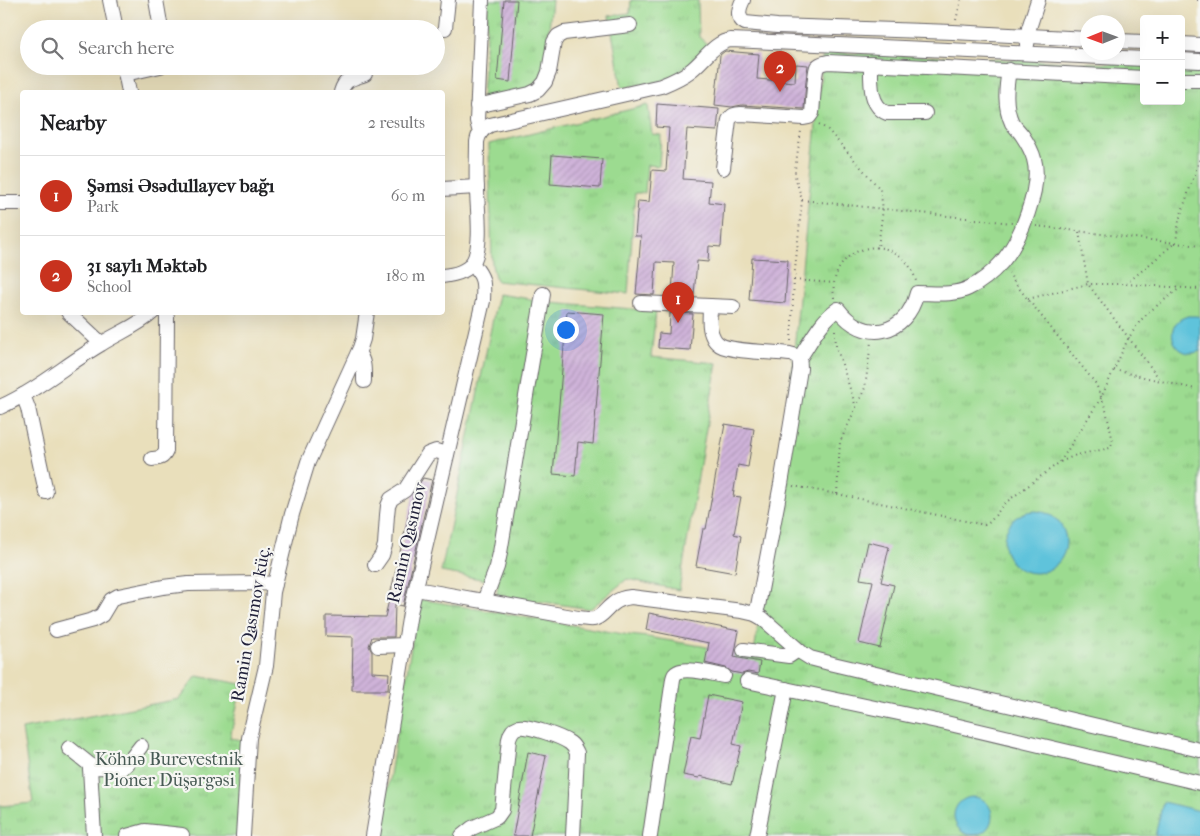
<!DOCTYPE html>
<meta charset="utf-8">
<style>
:root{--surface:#fff;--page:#f2f2f2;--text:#202124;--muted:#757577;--line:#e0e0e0;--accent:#c8321e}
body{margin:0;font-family:"IM FELL French Canon",serif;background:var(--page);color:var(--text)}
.controls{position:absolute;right:15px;top:15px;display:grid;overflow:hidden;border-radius:5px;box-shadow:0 5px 20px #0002}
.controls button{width:45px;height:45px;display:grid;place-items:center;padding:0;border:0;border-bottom:1px solid var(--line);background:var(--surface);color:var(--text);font:25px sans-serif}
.compass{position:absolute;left:1080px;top:15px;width:45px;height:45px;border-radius:50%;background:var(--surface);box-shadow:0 5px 20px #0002;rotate:269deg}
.you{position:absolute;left:565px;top:329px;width:18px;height:18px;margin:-12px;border:4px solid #fff;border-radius:50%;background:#1a73e8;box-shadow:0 0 0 8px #1a73e833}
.badge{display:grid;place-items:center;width:32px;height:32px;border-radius:50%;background:var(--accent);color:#fff;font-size:16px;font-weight:700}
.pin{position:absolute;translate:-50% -41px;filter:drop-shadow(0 1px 2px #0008)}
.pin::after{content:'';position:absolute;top:26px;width:18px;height:15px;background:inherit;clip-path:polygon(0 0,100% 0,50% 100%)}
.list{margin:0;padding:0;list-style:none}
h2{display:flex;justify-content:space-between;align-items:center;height:65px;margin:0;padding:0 20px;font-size:21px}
h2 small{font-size:16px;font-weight:400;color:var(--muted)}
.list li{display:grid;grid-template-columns:32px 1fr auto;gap:15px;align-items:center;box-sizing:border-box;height:80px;padding:0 20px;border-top:1px solid var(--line)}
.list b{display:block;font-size:19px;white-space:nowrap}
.list p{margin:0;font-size:16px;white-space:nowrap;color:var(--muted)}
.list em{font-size:16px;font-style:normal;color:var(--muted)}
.icon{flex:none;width:28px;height:28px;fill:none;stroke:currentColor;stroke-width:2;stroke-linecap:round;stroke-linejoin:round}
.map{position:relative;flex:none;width:1200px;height:836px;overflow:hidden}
.search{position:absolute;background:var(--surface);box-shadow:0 5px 20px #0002;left:20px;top:20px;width:425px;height:55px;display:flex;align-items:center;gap:12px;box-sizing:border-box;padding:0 18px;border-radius:28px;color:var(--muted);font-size:19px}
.panel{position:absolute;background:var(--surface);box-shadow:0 5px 20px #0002;left:20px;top:90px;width:425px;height:225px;border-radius:5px}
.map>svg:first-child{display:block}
</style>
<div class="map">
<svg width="1200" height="836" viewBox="0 0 1200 836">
<defs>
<pattern id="park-tufts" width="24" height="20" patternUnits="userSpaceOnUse" patternTransform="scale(1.25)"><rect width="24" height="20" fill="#9cdb90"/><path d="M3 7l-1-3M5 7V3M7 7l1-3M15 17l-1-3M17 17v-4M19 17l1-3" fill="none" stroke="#86bc7d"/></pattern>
<pattern id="building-hatch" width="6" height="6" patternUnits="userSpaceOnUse" patternTransform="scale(1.25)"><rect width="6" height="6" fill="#cfb3d9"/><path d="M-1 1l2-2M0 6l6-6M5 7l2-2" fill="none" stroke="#b19abb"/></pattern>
</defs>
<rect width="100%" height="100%" fill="#f6f6f2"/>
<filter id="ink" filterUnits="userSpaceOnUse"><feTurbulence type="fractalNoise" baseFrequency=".02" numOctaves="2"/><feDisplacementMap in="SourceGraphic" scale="10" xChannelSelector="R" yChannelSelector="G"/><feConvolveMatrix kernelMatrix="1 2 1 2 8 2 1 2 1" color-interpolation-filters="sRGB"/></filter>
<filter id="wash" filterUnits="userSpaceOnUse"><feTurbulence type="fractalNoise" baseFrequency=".0096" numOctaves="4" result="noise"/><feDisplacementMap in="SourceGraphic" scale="20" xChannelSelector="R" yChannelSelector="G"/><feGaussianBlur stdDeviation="1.12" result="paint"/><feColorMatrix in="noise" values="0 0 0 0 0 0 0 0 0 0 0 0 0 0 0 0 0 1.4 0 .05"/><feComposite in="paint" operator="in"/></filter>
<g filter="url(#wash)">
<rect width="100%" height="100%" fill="#e9dfbb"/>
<g fill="url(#park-tufts)" stroke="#5f7e66">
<path d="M488,0H552L545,68L538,81L530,88L482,99Z"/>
<path d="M631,0H698L699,37L709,46L679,73L662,81L622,88L609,16L630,13Z"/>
<path d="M823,52L1144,65V101H1181V66L1200,67V836H380L419,599L629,635L647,637L702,646L753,658L781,484Z"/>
<path d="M648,105L652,134L661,135L659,166L647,165L645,193H635L628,294L496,281L492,265L489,144Z"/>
<path d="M498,294L550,302L656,311L651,357L717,363L679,590L627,579L590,609L497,595L498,582L441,572Z"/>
<path d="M197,676L242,684L230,738L243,740L238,836H0V806L33,803L22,729L179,699Z"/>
</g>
<g fill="#5ec3db" stroke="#40728b">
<path d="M1188,316H1198L1200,318V351C1181,360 1164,338 1177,322C1180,319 1184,317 1188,316Z"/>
<circle cx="1035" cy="542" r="31"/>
<circle cx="973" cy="816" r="19"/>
<path d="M1163,802L1200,811V836H1155Z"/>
</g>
<g id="blocks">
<g fill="url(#building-hatch)">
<path d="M504,0H517L510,82L497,80Z"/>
<path d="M725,51L759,54L757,79L795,82L796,64L808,65L806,81L804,109L742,105L732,107L715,105L720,55Z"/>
<path d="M657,104L719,109L717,131L687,129L683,179L711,181L709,202L724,204L721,247L709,246L708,262L697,261L694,295L672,293L674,263L656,262L654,295L636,294L641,236H635L638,201L649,202L652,170L666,171L669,128L656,127Z"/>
<path d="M552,155L602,159L600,188L550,184Z"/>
<path d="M752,258L788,260L785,303L749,300Z"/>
<path d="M567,311L604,314L593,444L578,442L575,476L553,474Z"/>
<path d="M670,313L693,314L690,350L658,348L659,333L669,334Z"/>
<path d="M725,424L754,429L748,467L738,465L733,496L741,497L734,534L741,536L735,573L696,566L703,529H706Z"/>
<path d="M423,478L432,480L403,606L395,604L394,637H372L369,646L372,652V672L389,673L388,690H352L353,637L326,636V616L385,617L414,492Z"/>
<path d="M868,542L889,547L881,582L894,585L880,648L859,643L873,581L860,579Z"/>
<path d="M649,613L739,631L734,657L760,662L758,674L748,672L742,674L732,672L726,668L705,663L709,643L646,630Z"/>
<path d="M708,695L742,702L733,744L741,746L732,784L700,776L699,778L683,775L691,736L700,738Z"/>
<path d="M528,752L546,756L530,836H513Z"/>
</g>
</g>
</g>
<g filter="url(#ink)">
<use href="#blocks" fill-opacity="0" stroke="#686468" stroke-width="1"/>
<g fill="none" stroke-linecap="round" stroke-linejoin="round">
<defs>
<g id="minor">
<path d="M110,0L116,29"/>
<path d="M156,0L161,29"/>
<path d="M743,0C739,8 736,18 745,23L777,26L953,32L1088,39"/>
<path d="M445,28L448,0"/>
<path d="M1118,41L1144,42"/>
<path d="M1181,44L1200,45"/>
<path d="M1027,45L1029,28L1038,0"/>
<path d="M1181,60L1200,61"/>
<path d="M871,64C871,81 869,106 887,113H925"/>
<path d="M124,67L129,92"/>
<path d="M125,74L160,66"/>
<path d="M1181,80H1200"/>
<path d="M341,92C345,78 352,79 365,74"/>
<path d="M477,106L530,94L538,90L545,82L549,72L554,42L558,36L564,33L630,25"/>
<path d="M480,133L477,121L482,0"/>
<path d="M723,168L729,120C732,115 735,114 741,114L804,118L809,117L812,113C813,104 814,74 817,67C820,63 824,63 828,62L1144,78"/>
<path d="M442,189L477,187"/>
<path d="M0,203H22"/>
<path d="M442,276C453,275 467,272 473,262C483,245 477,208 477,189C476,173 477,157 477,142C478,134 482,129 490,125L661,86C671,82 681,78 690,71C703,62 714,42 731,40L1144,59"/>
<path d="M641,303L733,307"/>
<path d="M710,306C710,316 708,328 713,337C714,340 717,343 720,345C732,352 775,352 790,354C800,356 800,360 800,369L781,484L758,606L755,614"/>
<path d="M68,312L101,343"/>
<path d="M358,353C365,361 364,371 364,381"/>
<path d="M799,359C811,341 821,320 838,309C864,344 906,336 917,293C934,293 953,296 969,288C982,282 993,272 1002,262C1020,241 1042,187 1034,159C1032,151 1026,141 1022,135C1019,131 1015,127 1012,123C1004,106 1006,88 1009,70"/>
<path d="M23,395L28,408L46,492"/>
<path d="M0,407C36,391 67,364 101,344C118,333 138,326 153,312"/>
<path d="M152,459C160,458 163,458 166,451L167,318L166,312"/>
<path d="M375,565L382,555L385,545L387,515L388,506L391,499L405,490L428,454L436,451L447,454"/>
<path d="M416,589L578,618C583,618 590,620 594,619C602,617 607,608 613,604C618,599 624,598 631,597L742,611L755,614L762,618L802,653L810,658L833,664L1200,750"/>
<path d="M484,601L497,567L500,553L543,294"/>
<path d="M56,630L93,620L102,615L111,600L118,596L163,587L188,584L258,583L275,584"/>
<path d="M378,646L405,645"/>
<path d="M744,650L789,656L798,650"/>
<path d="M747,681L946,723L1200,783"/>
<path d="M69,748L89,764L90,768L94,836"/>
<path d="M90,768L98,767L118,768H122L127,764L141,746"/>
<path d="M127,836L145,831L182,835"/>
<path d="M243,836L249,738L266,666L273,592L292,514L308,462L360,348L363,339L367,312"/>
<path d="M373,836L410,613L483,301C484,281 484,278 472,263"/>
<path d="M462,836L472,828L497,817L502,810L509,739C510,734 512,729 518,727C528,725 562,737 570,743C574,746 575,749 577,753L573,836"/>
<path d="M650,836L673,679C674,675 674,674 678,672C687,667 713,674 724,676"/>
<path d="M757,836L786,689"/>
</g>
</defs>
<use href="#minor" stroke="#686468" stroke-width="16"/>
<g stroke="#686468" stroke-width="2" stroke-dasharray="1 4" stroke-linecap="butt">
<path d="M1197,0H1200"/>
<path d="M956,20L961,0"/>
<path d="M819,124L828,130L880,189L883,209L878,247"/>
<path d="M802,200L1012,223"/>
<path d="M1036,226L1200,246"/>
<path d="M1079,232L1088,284L1161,381"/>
<path d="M794,280L834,283"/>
<path d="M1126,284L1176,242L1179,220L1200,158"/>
<path d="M834,298C827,242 901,227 916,281"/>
<path d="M1028,299L1088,284H1126L1200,289"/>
<path d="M835,330L836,346L856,407"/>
<path d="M791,341L794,280L802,200L795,176V169L801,131"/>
<path d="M1114,370L1195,389"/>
<path d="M1060,462L1101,398L1128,339L1140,321L1150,311L1180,288"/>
<path d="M793,486L837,494L985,525L990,522L1005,503L1060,462L1076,455L1110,448L1113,442L1106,410L1096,384L1014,282L1009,273"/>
<path d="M837,494L840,442L865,388L871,342"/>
</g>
<use href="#minor" stroke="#fff" stroke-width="14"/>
</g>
</g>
<g text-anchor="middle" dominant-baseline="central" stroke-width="4.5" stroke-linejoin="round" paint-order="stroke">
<g font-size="18" fill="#22223b" stroke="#f6f6f2">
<text transform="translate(407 543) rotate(-77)">Ramin Qasımov</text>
<text transform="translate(251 624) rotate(-80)">Ramin Qasımov küç.</text>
</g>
<g font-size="18" fill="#475a54" stroke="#f6f6f2">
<text x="169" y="759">Köhnə Burevestnik<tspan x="169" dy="21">Pioner Düşərgəsi</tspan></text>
</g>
</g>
</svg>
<div class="controls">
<button>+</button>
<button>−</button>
</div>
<svg class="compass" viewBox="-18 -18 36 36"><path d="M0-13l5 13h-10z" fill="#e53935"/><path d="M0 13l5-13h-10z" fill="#757577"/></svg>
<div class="you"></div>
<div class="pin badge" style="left:678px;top:323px">1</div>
<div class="pin badge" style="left:780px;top:92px">2</div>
<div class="search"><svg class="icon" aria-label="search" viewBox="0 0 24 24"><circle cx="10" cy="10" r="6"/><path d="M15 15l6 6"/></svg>Search here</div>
<section class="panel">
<h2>Nearby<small>2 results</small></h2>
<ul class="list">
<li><span class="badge">1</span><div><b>Şəmsi Əsədullayev bağı</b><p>Park</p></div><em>60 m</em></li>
<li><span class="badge">2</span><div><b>31 saylı Məktəb</b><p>School</p></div><em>180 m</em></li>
</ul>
</section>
</div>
